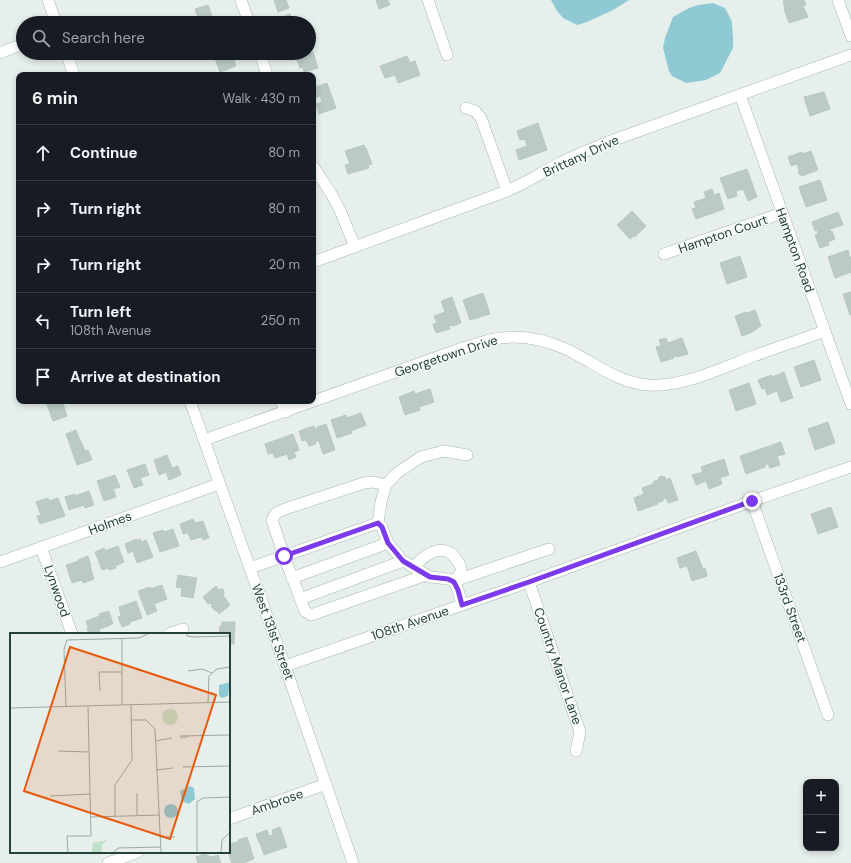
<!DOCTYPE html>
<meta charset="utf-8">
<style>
:root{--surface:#171b24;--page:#242831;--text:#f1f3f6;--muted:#9ea1a6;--line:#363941}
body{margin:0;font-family:"DM Sans",sans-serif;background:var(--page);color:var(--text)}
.controls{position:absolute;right:12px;bottom:12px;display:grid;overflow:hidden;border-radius:8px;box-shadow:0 2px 6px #0003}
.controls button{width:36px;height:36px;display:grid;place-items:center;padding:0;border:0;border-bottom:1px solid var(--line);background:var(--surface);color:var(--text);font:20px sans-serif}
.stop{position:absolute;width:12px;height:12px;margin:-9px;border:3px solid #7c3aed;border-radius:50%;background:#fff}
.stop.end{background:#7c3aed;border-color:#fff;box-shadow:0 1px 4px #0008}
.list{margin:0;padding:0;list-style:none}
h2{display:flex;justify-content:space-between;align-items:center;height:52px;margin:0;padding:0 16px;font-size:17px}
h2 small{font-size:13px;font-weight:400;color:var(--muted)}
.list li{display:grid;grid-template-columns:26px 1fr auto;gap:12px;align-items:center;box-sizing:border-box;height:56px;padding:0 16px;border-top:1px solid var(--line)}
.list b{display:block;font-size:15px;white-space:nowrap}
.list p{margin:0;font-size:13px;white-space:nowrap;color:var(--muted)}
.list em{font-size:13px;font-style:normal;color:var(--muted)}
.icon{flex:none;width:22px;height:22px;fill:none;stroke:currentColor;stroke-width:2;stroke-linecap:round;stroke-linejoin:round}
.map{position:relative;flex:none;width:851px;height:863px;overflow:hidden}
.search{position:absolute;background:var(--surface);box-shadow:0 2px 6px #0003;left:16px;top:16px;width:300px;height:44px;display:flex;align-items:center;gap:10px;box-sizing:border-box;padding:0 14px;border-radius:22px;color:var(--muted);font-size:15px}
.panel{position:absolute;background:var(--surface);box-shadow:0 2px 6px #0003;left:16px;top:72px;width:300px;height:332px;border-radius:8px}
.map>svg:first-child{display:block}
</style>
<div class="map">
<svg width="851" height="863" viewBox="0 0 851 863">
<rect width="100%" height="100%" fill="#e6efeb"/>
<g fill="#8ec9d4">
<path d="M551,0H629L613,10L587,22L577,25L563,18L557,11Z"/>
<path d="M713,3L725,8C727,12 730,17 732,22C732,25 734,45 733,48L720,73L706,80L686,83L672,76L669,71L663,48L665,38L673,17L689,8L698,5Z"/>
</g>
<g fill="#bbcac4" stroke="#b8c9c2">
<path d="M274,0H286L289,8L278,12Z"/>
<path d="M376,0H388L390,5L379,9Z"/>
<path d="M787,0H804L806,5L803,6L808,17L789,23L784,9H785L783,1Z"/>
<path d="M208,5L214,22L218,20L219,23H200L195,9Z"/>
<path d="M290,14L293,23H281L279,18Z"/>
<path d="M313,52L318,68L304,72L303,67L300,68L296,57Z"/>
<path d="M213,53H226L228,59L233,57L236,66L220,72Z"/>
<path d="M407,56L410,63L415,61L420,75L398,83L395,75L385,78L380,66Z"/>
<path d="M327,83L336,108L319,114L316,104L322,102L320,96L313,99V88Z"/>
<path d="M824,92L830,109L810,116L804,97Z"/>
<path d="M538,123L547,150L519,160L516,150L527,146L525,139L520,140L517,131Z"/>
<path d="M364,145L365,148H366L372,164L368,165L369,168L348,174L345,165L350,164L345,151Z"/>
<path d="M811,151L818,170L802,176L799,174L798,172L799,170L797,164L791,166L788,157L802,152L803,154Z"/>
<path d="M747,169L757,197L748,201L743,189L736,191L737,196L728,199L720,178Z"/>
<path d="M820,180L827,200L806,207L799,187Z"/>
<path d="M712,189L714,195L719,193L724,209L696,219L692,209L696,208L694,202L706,198L704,192Z"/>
<path d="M632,211L646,226L635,237L634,236L630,239L617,225Z"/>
<path d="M838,212L843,225L830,229L831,232L832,231L835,239L828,242L829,245L820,248L815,235L818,234L817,230L815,231L812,222Z"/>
<path d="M848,250L851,260V272L835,278L828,257Z"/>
<path d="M740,256L747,277L727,284L720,263Z"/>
<path d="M851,292V315H850L843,294Z"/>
<path d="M483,293L490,314L470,320L463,300Z"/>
<path d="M452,297L461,323L453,326V325L449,326L450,329L436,333L433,324L437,323L434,316L445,312L441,301Z"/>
<path d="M755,310L761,326L757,328V329L753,331V332L742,336L735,316L746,312L747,313Z"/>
<path d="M666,338L668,343L682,338L688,354L677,357V356L673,357L674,358L661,362L656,347L661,346L659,340Z"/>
<path d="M814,360L821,380L801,387L794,367Z"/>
<path d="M784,372L793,398L781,402L777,391L767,395L765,388L762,389L758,380L771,375L772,377Z"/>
<path d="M749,383L756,404L736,411L729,390Z"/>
<path d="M430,389L434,402L419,407L420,410L405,415L399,397L414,391L415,394Z"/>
<path d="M46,401H62L67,416L53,421Z"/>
<path d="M361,413L366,425L351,431L352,433L337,438L331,420L346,415L347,418Z"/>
<path d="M828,422L835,443L815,450L808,429Z"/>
<path d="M326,424L335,450L323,454L319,441L315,442L316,444L309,446L306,440L302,441L299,431L314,426L315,429L318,428L317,427Z"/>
<path d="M76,430L80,441H81L85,451L88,450L92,460L77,465L66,434Z"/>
<path d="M293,434L299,450L294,452L296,457L289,460L287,454L275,458L273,453L268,454L265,444Z"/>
<path d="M781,442L785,454L777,456L780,465L770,468L768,464H766L765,467L746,474L740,456Z"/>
<path d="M167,455L172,468L178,466L181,475L169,480L166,472L159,475L154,460Z"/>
<path d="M724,459L729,475L720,478L722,484L709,489L706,481L696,485L692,475L703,472L701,467Z"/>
<path d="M145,464L149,475L140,478L143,485L134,488L127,470Z"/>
<path d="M115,475L120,487L113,489L116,497L104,501L97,481Z"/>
<path d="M662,476L665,477L666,480L670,478L678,500L668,503L666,498L663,499V501L657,503L658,504L638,511L634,498L644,494L642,488L653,484L654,481L658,480L659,477Z"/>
<path d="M89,491L94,505L85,508L84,505L69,510L65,497L75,494V496Z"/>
<path d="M48,498L49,501L58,498L65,516L40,524L37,516L41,515L36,502Z"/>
<path d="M831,507L838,527L818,534L811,514Z"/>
<path d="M193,519L195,523L203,521L209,538L203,540L201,537L191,540L188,533L183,534L180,524Z"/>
<path d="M173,529L179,546L160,552L153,533L163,530L164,532Z"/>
<path d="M137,539V541L140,539L141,542L146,540L153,557L137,563L133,551L128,553L125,544Z"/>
<path d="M118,546L124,562L115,566L116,568L109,570L108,568L102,570L95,552L104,548L105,551Z"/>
<path d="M696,551L703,569L705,568L707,576L692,581L687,566L680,568L677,558Z"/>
<path d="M88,556L91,566H90L94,579L83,583L82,580L72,583L66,565L79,561L78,560Z"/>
<path d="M178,575L197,578L193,598L181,596L182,588L176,587Z"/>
<path d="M162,585L167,599L154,604L157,611L147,615L138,591L150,587V589Z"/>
<path d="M216,586L219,590L220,589H223L224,592V594L223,595L230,605L219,614L216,610L215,611L211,606L212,605L210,603L208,604L203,597Z"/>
<path d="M136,601L142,618L130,622V624L122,627L118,617L121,616L119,607Z"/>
<path d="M109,611L113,624L109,625V626L99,629L100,634H89L87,628L88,627L86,621L100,616L99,614Z"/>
<path d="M222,622H235L234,644H229V634H219L220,626H222Z"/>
<path d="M280,827L287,847L264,855L260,843H259L256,834L267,830L269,836L273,835L272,830Z"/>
<path d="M247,837L254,859L243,863H232L228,852H229V844L238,842V840Z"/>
<path d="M205,854L206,855H208L209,857L212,856L213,857L218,855L221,863H198L196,857Z"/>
</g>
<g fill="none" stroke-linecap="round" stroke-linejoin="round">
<defs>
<g id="minor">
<path d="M48,0L56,23"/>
<path d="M241,0L249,23"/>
<path d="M428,0L447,55"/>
<path d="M838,0L851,36"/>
<path d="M0,53L23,44"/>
<path d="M66,53L74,75"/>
<path d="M260,53L267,75"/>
<path d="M740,95L851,404"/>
<path d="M466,108L475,111L481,118L507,191"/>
<path d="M313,166L332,195L340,210L355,247"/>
<path d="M664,254L782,213"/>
<path d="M313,262L507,191C526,183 542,172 560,163C575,155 592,149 608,142L851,55"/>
<path d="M190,401L285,666L353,863"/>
<path d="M281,401L286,412"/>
<path d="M204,440L463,348C474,345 484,341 495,339C519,334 545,340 566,349C575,353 582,358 590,362C608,373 628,384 649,385C682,387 720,369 751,357C775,348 800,340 825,331"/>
<path d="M386,485L373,482L364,483L285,509L276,513L272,520L284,556L305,611L311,615L426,575"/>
<path d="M752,501L828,715"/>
<path d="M378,523L381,502L386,485L397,473L421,457L444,451L467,455"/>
<path d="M41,547L72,634"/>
<path d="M0,562L219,484"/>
<path d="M413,567C420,561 427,553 436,551C447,548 453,554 459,563C460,565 462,569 461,571C460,575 456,579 454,581"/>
<path d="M250,568L284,556L378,523L382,527L388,543L403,561L430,577L448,579L454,581L458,590L462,605"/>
<path d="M292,578L388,543"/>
<path d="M454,581L549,549"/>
<path d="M529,582L580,732L576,751"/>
<path d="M300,599L403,561"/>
<path d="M169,634L183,629"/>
<path d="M285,666L529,582L752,501L851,467"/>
<path d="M229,819L326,784"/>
<path d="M108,863L138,852"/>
</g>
</defs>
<use href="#minor" stroke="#a8b8b2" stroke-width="12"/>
<use href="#minor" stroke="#fff" stroke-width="11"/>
</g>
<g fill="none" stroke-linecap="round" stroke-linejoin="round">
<path stroke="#7c3aed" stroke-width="5" d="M284,556L378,523L382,527L388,543L403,561L430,577L448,579L454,582L458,590L462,605L529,582L752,501"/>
</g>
<g text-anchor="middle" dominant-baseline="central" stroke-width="3" stroke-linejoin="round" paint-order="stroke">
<g font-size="13" fill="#24423a" stroke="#f7fbf9">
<text transform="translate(581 156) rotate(-25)">Brittany Drive</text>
<text transform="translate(723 234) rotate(-19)">Hampton Court</text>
<text transform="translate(795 250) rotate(70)">Hampton Road</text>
<text transform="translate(446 356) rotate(-18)">Georgetown Drive</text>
<text transform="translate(110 523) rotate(-20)">Holmes</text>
<text transform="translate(57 591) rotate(71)">Lynwood</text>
<text transform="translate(790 608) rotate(70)">133rd Street</text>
<text transform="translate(410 623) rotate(-19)">108th Avenue</text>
<text transform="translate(273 632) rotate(70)">West 131st Street</text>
<text transform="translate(558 666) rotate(71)">Country Manor Lane</text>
<text transform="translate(277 802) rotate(-20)">Ambrose</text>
</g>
</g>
<g transform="translate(10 633)">
<rect width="220" height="220" fill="#e6efeb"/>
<path d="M152 84a8 8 0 1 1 16 0a8 8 0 1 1-16 0ZM97,207L92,212L91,220H82L83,210Z" fill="#bfe0c8"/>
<path d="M220,49L218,63L212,65L209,63V52ZM180,153L184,155L185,166L179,171L172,168L170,158ZM154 178a7 7 0 1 1 14 0a7 7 0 1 1-14 0Z" fill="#8ec9d4"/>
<path fill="none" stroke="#98aaa4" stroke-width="1" d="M177,0V3L183,4L220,3M112,6V72M178,38L192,36L202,40M90,58L89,39H112M198,70L199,43L207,36L220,34M56,74L54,16L57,7L129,5L140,0M0,75L220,69M121,87H136L145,96L151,220M179,103L172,105L170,103L220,102M145,108L162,105M48,118L79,119M173,134L220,133M146,137L163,135M127,160V182M40,163L80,161M105,183V152L122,127L121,72M81,184L150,182M150,204H165M58,220L57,203H81L78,74M103,220L108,215L150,214M187,220V169L193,165L220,164M211,220L212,207L220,199"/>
<path fill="#e8590c" fill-opacity="0.15" stroke="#e8590c" stroke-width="2" d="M60,14L206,62L160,206L14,158Z"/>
<rect width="220" height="220" fill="none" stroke="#24423a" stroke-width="2"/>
</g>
</svg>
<div class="controls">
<button>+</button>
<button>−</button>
</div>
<div class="stop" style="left:284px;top:556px"></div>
<div class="stop end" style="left:752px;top:501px"></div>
<div class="search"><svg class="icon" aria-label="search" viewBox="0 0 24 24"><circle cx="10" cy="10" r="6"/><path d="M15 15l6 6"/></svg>Search here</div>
<section class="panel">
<h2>6 min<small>Walk · 430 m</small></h2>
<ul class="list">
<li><svg class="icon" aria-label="ahead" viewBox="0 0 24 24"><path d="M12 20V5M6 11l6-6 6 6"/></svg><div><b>Continue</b></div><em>80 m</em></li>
<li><svg class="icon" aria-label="right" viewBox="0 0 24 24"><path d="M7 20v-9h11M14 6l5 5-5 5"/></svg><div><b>Turn right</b></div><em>80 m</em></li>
<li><svg class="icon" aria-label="right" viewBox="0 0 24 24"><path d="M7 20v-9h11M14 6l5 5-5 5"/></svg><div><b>Turn right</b></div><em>20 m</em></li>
<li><svg class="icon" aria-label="left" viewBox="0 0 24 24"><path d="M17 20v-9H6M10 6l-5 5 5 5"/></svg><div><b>Turn left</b><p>108th Avenue</p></div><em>250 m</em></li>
<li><svg class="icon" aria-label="arrive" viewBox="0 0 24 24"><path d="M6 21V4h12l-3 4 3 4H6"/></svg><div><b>Arrive at destination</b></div></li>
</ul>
</section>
</div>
